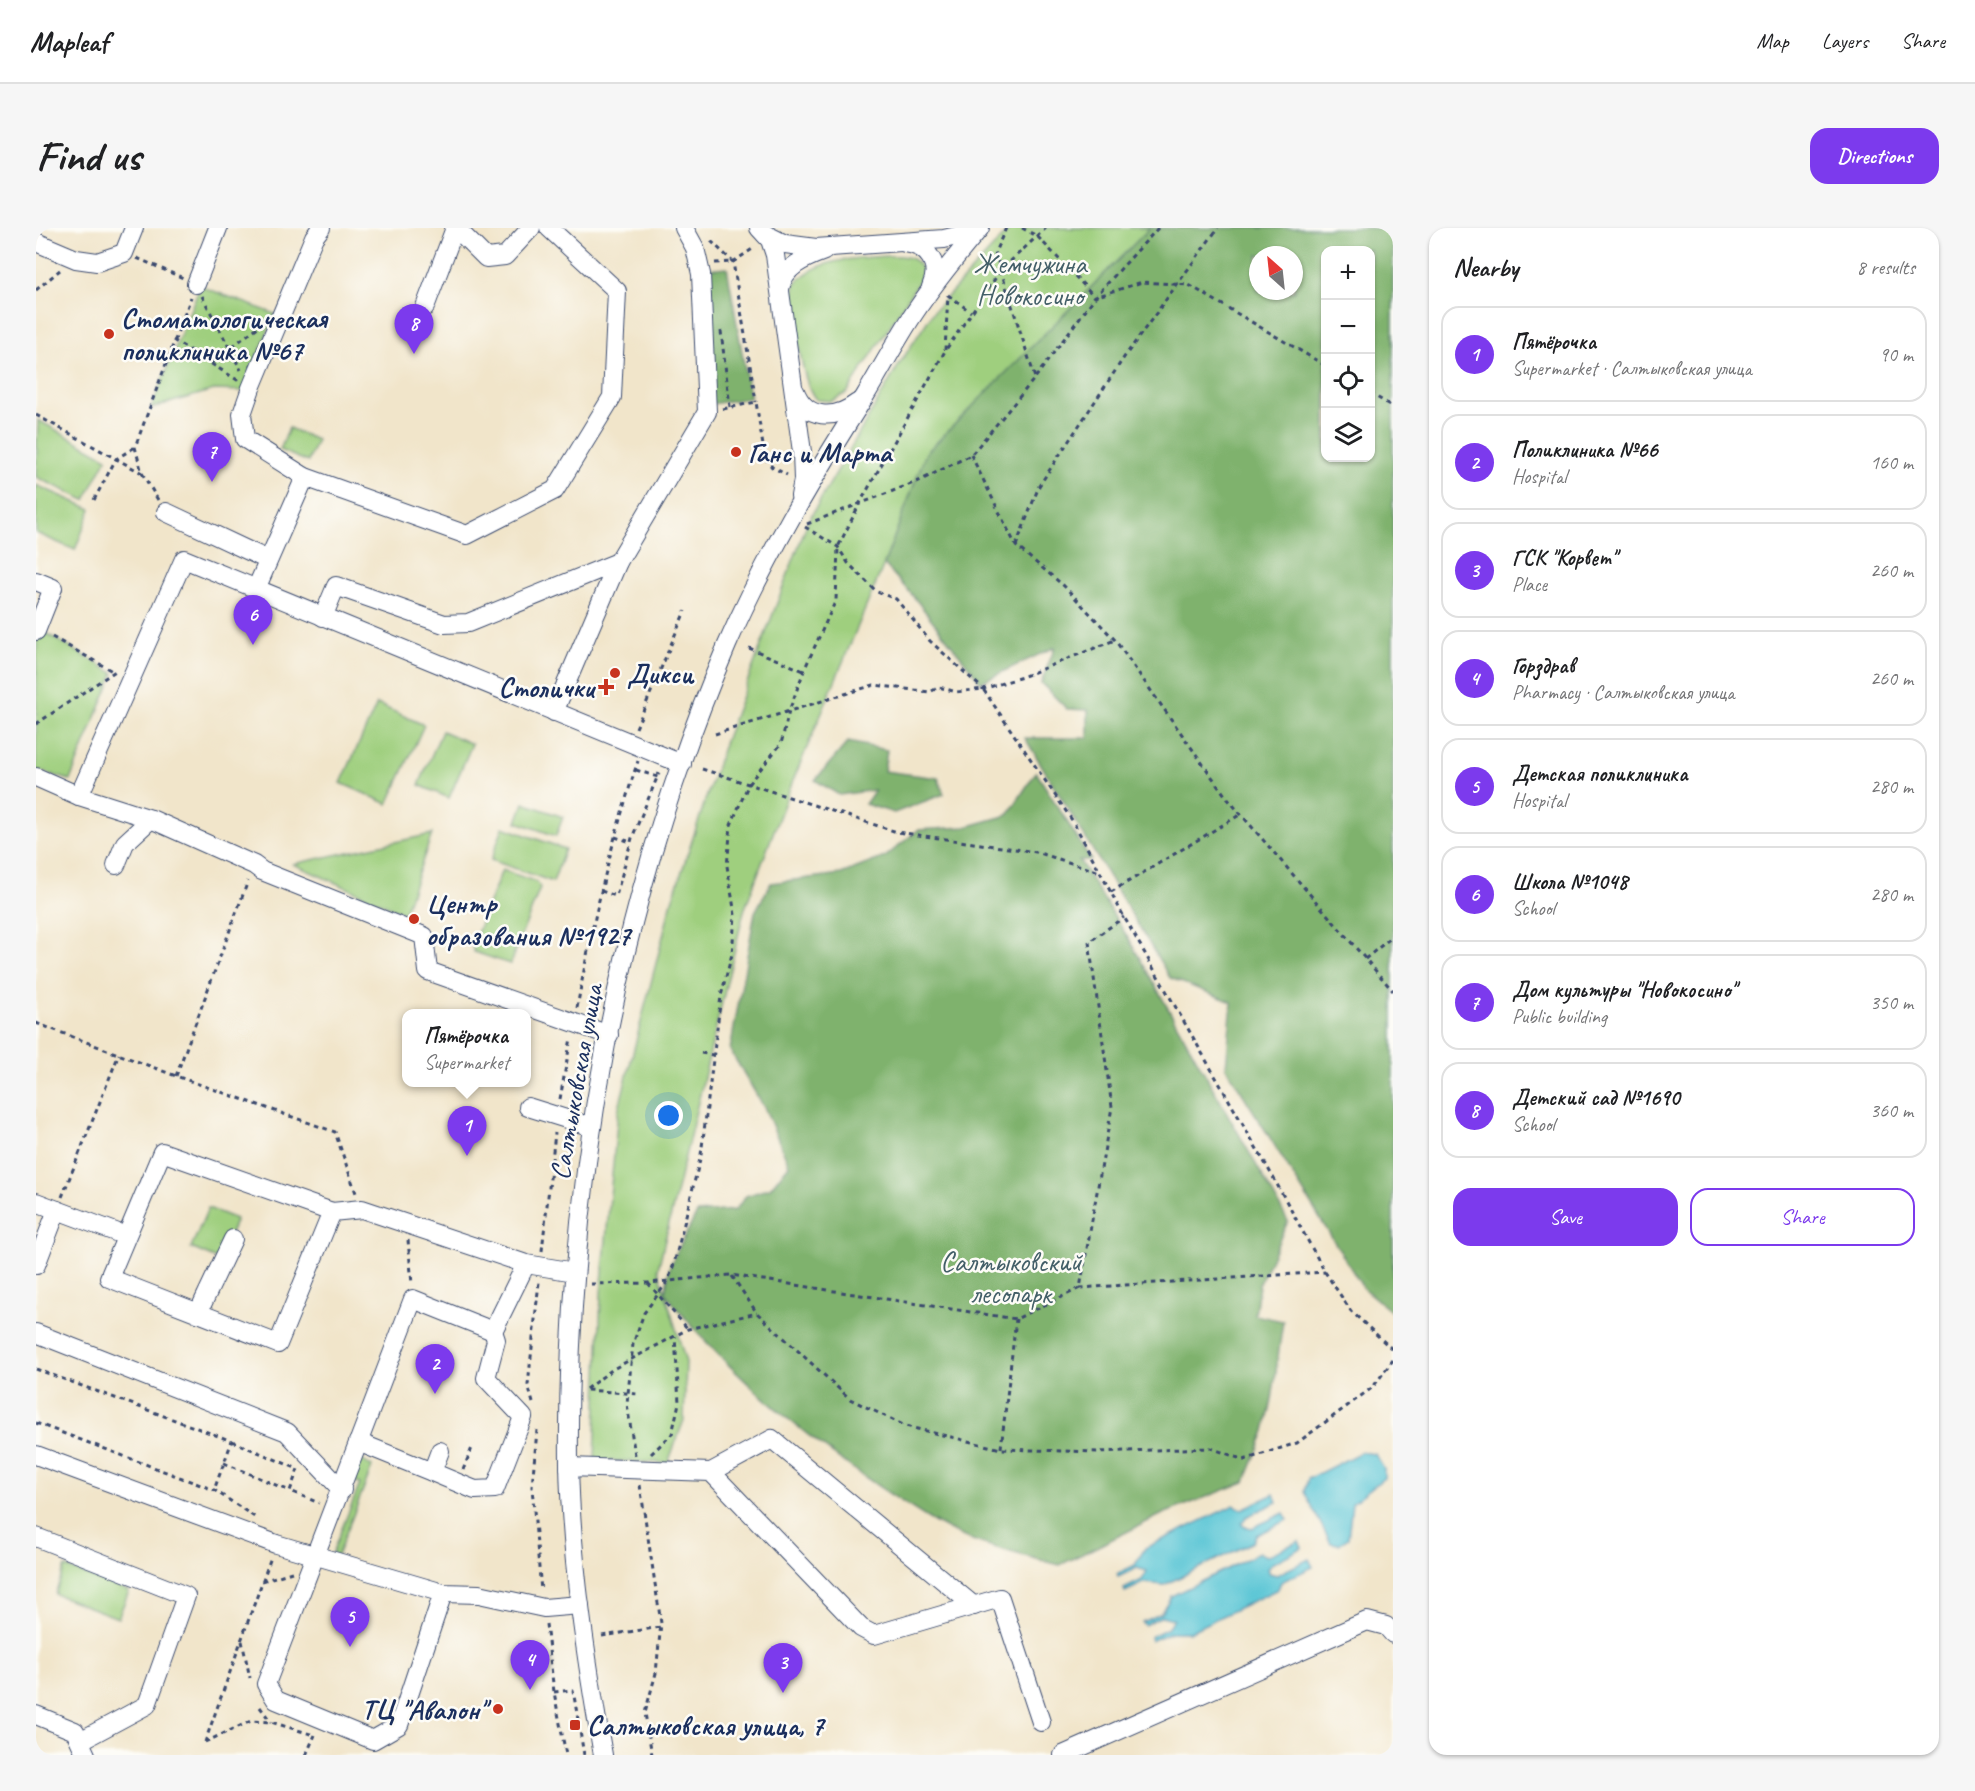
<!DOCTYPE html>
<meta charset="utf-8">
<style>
:root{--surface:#fff;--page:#f6f6f6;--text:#202124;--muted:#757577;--line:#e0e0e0;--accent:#7c3aed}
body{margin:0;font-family:Caveat,sans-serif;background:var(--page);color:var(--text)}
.controls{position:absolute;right:18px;top:18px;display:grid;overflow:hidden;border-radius:12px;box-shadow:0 2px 4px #0004}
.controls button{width:54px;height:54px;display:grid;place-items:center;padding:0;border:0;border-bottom:2px solid var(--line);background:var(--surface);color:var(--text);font:30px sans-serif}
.compass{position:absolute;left:1213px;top:18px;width:54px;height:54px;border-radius:50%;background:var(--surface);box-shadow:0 2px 4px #0004;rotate:333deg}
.you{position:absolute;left:633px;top:888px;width:21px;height:21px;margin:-15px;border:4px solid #fff;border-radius:50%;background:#1a73e8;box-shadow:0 0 0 9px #1a73e833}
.badge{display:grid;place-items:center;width:39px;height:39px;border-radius:50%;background:var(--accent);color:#fff;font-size:20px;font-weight:700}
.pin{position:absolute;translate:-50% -50px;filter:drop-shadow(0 2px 3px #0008)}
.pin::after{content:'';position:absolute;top:32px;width:21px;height:18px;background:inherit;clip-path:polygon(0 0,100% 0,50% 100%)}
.popup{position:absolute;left:366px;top:781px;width:129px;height:78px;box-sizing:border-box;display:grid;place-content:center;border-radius:12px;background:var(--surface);filter:drop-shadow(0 2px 4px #0005);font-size:20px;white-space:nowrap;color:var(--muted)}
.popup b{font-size:22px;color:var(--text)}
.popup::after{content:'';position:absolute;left:50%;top:100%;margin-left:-12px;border:12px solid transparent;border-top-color:var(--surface)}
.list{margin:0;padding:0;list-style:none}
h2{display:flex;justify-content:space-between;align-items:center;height:78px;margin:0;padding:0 24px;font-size:26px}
h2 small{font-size:20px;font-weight:400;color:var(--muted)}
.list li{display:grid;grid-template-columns:39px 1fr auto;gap:18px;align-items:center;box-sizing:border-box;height:96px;margin:0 12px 12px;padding:0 12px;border:2px solid var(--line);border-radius:18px}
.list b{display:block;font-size:22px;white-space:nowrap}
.list p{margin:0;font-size:20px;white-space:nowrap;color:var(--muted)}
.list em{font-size:20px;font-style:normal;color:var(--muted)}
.actions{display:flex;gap:12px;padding:18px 24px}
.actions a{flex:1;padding:14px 0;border:2px solid var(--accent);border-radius:18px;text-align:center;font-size:21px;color:var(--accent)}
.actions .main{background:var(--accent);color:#fff}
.icon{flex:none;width:33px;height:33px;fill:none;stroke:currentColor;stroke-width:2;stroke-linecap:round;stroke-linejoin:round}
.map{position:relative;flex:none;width:1357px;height:1527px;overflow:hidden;border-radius:18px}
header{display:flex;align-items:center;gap:36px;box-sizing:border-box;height:84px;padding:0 30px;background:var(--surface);border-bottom:2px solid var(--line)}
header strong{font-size:28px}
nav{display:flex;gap:33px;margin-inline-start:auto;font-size:21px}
.intro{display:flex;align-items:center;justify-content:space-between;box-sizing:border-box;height:144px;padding:0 36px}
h1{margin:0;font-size:42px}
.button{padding:15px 27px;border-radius:18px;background:var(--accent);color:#fff;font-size:21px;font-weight:700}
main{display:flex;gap:36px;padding:0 36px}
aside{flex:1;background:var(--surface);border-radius:18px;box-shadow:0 2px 4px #0004}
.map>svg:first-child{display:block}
</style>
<header>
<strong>Mapleaf</strong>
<nav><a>Map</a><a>Layers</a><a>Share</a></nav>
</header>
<div class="intro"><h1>Find us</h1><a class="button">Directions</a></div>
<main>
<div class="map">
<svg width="1357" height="1527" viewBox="0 0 1357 1527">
<rect width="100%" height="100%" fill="#fdfcf7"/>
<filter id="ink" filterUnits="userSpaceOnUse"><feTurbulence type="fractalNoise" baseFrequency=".0167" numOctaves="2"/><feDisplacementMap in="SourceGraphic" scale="12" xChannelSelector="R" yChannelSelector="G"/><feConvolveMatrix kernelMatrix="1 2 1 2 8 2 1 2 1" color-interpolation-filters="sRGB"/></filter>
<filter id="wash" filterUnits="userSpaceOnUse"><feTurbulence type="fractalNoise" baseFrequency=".008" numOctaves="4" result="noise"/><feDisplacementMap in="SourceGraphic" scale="24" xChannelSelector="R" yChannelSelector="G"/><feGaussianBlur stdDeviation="1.35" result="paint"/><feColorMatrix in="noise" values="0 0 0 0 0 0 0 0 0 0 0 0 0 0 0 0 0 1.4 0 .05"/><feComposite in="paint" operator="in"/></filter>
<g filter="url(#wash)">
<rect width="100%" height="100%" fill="#f1e5ca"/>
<g fill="#9fcf7e" stroke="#5d7f6e" stroke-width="1.5">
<path d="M975,0H1114L890,226L848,336L754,560L708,683L622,1041L650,1134L648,1192L632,1235L559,1232L565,1065L582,883L636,673L689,513L772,293L864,135L898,83Z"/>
<path d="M853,28C866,27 882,28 886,43L883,53L811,165L795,173L781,172C766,161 754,74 759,56C780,30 823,30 853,28Z"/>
<path d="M164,58L239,86L208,163L178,162L115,180Z"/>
<path d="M2,192L71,230L49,272L0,249Z"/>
<path d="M253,200L281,212L272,234L244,222Z"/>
<path d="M0,257L55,281L39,322L0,305Z"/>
<path d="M1,400L78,445L34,552L0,542Z"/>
<path d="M341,476L388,497L352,576L305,555Z"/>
<path d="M406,503L436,516L413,570L383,557Z"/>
<path d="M488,575L527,589L520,608L481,594Z"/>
<path d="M467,599L529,621L517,654L455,632Z"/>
<path d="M396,606L368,685L257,636Z"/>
<path d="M466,642L501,654L504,660L474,736L438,724L436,718Z"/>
<path d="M172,980L200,991L183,1032L155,1020Z"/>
<path d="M323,1230L336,1239L301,1328L296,1325L324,1256L315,1253Z"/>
<path d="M29,1339L93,1363L82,1390L19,1366Z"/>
</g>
<g fill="#7fb26d" stroke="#4d7066" stroke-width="1.5" fill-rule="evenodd">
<path d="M1114,0H1357V1085L1327,1060L1190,839L1196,774L1134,750L989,510H1052V482L1031,481L1005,455L1019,419L945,454L877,368L848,336L890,225ZM1334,22V230H1290V22ZM1222,27H1258V63H1222Z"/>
<path d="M691,39L714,170L676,176L669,41Z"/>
<path d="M812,514L851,522L848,543L902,550L908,566L858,585L829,576L839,562L803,567L779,552Z"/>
<path d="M1000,544L1055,632H1043L1094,713L1252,993L1223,1057L1219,1087L1247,1093L1236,1172L1229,1203L1209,1254L1127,1286L1024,1337C992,1329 959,1321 928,1309C899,1297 871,1277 845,1260C765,1206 688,1142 629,1065L634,1037L661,985L699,982L710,968L734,960L753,937L729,881L694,822L719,684L735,655L805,646L849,629L882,602L929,599L972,587Z"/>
</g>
<g fill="#5bc6d5" stroke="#3b7a9a" stroke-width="1.5">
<path d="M1325,1224L1339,1226L1348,1241V1250L1316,1275L1312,1310L1303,1316L1295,1315L1268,1264L1272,1251Z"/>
<path d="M1238,1266L1241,1274L1210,1289L1206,1295L1207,1298L1216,1300L1248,1285L1252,1292L1220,1307L1217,1314L1128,1357L1108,1355L1089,1364L1088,1361L1106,1352L1111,1343L1101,1340L1082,1349L1081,1346L1099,1337L1109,1320L1198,1277L1206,1281Z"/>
<path d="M1263,1313L1266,1320L1235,1336L1231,1341L1233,1345L1241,1347L1273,1331L1277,1339L1245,1354L1242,1361L1153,1404H1134L1115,1413L1114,1409L1132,1400L1137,1391L1126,1388L1108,1397L1106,1394L1125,1385L1135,1368L1223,1325L1231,1328Z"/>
</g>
</g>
<g filter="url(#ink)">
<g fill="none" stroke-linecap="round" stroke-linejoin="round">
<defs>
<g id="minor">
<path d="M285,0L278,9L215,160L206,186L209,211L269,249L431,307L519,262L576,169L581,63L513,0"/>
<path d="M420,0L450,30L469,28L495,0"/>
<path d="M723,0L734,12L739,27L766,224L767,252L764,268"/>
<path d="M729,6L749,16L780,20L908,11L929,6L939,0"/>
<path d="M0,14L40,31L61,34L88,25L98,0"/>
<path d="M869,15C893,18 905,37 895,59"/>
<path d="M160,56L182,0"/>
<path d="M744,61C747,39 769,30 788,23"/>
<path d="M389,79L419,0"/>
<path d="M759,163C770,192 799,192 821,175"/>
<path d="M130,284L232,332"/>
<path d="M0,353L17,360L0,403"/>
<path d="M220,361L269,249"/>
<path d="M287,389L300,358L408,396L432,395L582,334L671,184L665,46L659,20L648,0"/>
<path d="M518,484L582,334"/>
<path d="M0,549L43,568L115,591L218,637L226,643L388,708L392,743L573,807"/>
<path d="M43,568L148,331L646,536"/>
<path d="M80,637L89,615L115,591"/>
<path d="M492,879L556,899"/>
<path d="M0,974L90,1008"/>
<path d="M296,984L242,1116L73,1050L126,924L296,984L326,981L490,1036L539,1044"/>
<path d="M0,1037L21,982"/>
<path d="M162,1085L197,1011"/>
<path d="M0,1105L251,1204L306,1262"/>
<path d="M322,1214L396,1244L404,1223"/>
<path d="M0,1227L240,1316L407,1365L443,1366L508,1380L544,1377"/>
<path d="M533,1239L675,1244L825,1400L838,1407L964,1370L1005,1494"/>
<path d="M396,1244L439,1262L459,1261L487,1189L450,1150L460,1112L457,1103"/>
<path d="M675,1244L736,1211L938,1378"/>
<path d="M0,1309L150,1368L111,1477L44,1513"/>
<path d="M407,1365L363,1497L337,1512L240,1472L230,1456L377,1071L457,1103L490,1036"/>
<path d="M0,1487L39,1503L50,1527"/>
<path d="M567,1527C550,1431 535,1333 533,1236C530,957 581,674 691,417C729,330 778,248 829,168C846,140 861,111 879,84C899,54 921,27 944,0"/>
<path d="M1027,1527L1331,1393L1350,1398L1357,1406"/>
</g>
</defs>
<use href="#minor" stroke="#3b4a6e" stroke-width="20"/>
<g stroke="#3b4a6e" stroke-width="3" stroke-dasharray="4.5 4.5" stroke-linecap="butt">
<path d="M970,0L959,24L999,150"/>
<path d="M986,0L1001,8L1059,69L1106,54L1153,57L1290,138"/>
<path d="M675,13L697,34L720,174"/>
<path d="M101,30L147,50"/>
<path d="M679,35L697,34L718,20"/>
<path d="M0,62L24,42"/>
<path d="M912,67L935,84"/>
<path d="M166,68L205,142"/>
<path d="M685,103L694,179"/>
<path d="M137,112L203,153"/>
<path d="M909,122L912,67"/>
<path d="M175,135L223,98"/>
<path d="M1334,165L1357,179"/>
<path d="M687,181L720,174L729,230L736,239L751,247"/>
<path d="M0,187L106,245"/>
<path d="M935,227L980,318L1028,358L1079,412L1191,570L1357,763"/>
<path d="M58,272L80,231L99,219"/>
<path d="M122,272L106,245L99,219L155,69"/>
<path d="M771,296L883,253L935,227L999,150L1059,69L1122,0"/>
<path d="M769,299L802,319L812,335L841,364L860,371L894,413L947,461L986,449L1079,412"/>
<path d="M980,318L1003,258L1089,128L1182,0"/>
<path d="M16,409L78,444"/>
<path d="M713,420L768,443"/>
<path d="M0,496L81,442"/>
<path d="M600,500L649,383"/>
<path d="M679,506L838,457L894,464L903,459L920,464L947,461L1038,595L1088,689L1237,949L1289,1044L1315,1083L1357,1122"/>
<path d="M666,541L861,604L1000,624L1064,644"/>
<path d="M600,542L622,549"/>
<path d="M579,609L595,614"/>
<path d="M565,663L580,668L596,610L623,545"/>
<path d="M1075,664L1205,586"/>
<path d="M1329,731L1357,708"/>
<path d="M541,780C556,696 575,614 602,533"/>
<path d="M0,795L140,848L299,904L320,965"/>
<path d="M665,825L677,827"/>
<path d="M140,848L212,653"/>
<path d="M524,871L535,810"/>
<path d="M26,969L83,826"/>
<path d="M372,1012L376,1056"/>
<path d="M506,1023L519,905"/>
<path d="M696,1048L721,1085L814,1171L869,1198L965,1221L1061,1224L1175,1220L1208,1232L1261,1215L1337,1159L1357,1132"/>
<path d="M612,1055L652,1101"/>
<path d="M555,1056L612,1055L695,1047L980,1091L1044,1060L1076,879L1053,714L1088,689"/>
<path d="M1044,1060L1289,1044"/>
<path d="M0,1141L196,1213L178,1262"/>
<path d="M550,1161L577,1141L652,1101L721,1085"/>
<path d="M551,1162L602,1166"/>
<path d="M497,1175L492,1157L503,1054"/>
<path d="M0,1195L178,1262L220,1290"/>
<path d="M501,1202L496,1259L505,1363"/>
<path d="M196,1213L262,1241L254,1263L283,1275"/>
<path d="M965,1220L980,1091"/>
<path d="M615,1226L636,1206L643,1175L639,1108"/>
<path d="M599,1227L591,1176L597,1116L608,1085L632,1053L638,1036L665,927L685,768L696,726L699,687L691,638L695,597L713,555L745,516L753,483L769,440L800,372L802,319L824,275L909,123L965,42L1010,0"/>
<path d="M188,1235L254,1263"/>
<path d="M427,1242L436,1220"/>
<path d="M604,1257L625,1395L620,1445L609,1485L616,1527"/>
<path d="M226,1353L256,1344"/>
<path d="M510,1396L518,1464L530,1527"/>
<path d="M566,1408L625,1399"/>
<path d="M206,1413L214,1450"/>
<path d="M518,1464L537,1462L548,1527"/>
<path d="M224,1479L235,1494"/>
<path d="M169,1514L235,1329"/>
<path d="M169,1514L215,1493L235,1494L278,1507"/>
<path d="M270,1527L279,1507"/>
</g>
<use href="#minor" stroke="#fff" stroke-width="18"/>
</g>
</g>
<g fill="#c8321e" stroke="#fdfcf7" stroke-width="2">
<circle cx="73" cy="106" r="6"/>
<circle cx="700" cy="224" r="6"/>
<circle cx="579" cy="445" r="6"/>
<path d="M567 450h6v6h6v6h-6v6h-6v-6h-6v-6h6z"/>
<circle cx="378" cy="691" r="6"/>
<circle cx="462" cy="1481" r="6"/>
<rect x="533" y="1491" width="12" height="12" rx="3"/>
</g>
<g text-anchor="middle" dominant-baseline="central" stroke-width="5" stroke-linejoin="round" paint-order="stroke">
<g font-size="28" fill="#435f68" stroke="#fdfcf7">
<text x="994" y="35">Жемчужина<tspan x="994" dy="32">Новокосино</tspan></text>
<text x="975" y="1033">Салтыковский<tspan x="975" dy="32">лесопарк</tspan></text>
</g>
<g font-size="28" font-weight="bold" fill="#1b2f5e" stroke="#fdfcf7" text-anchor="start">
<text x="85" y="90">Стоматологическая<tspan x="85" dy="32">поликлиника №67</tspan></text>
<text x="712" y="224">Ганс и Марта</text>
<text x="591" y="445">Дикси</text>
<text x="558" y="459" text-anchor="end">Столички</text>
<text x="390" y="675">Центр<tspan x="390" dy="32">образования №1927</tspan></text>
<text x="450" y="1481" text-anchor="end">ТЦ "Авалон"</text>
<text x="551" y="1497">Салтыковская улица, 7</text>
</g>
<g font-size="28" fill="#1b2f5e" stroke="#fdfcf7">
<text transform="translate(540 854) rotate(-80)">Салтыковская улица</text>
</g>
</g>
</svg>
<div class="controls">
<button>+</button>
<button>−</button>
<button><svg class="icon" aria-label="locate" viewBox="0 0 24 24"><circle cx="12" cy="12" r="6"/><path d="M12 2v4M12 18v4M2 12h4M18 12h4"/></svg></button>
<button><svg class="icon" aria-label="layers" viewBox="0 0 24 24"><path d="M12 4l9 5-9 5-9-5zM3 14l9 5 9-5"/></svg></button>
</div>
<svg class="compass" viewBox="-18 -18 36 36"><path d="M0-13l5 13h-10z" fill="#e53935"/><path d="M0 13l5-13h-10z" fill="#757577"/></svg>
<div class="you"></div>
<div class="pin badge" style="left:431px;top:928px">1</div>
<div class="popup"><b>Пятёрочка</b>Supermarket</div>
<div class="pin badge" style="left:399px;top:1166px">2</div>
<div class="pin badge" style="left:747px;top:1465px">3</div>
<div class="pin badge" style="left:494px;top:1462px">4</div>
<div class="pin badge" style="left:314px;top:1419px">5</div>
<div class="pin badge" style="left:217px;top:417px">6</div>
<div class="pin badge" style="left:176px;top:254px">7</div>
<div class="pin badge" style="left:378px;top:126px">8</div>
</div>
<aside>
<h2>Nearby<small>8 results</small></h2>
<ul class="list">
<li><span class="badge">1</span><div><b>Пятёрочка</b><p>Supermarket · Салтыковская улица</p></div><em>90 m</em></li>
<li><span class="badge">2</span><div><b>Поликлиника №66</b><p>Hospital</p></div><em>160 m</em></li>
<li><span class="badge">3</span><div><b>ГСК &quot;Корвет&quot;</b><p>Place</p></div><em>260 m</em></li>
<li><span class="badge">4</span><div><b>Горздрав</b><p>Pharmacy · Салтыковская улица</p></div><em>260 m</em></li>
<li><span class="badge">5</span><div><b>Детская поликлиника</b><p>Hospital</p></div><em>280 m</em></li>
<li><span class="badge">6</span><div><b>Школа №1048</b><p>School</p></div><em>280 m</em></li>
<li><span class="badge">7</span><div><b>Дом культуры &quot;Новокосино&quot;</b><p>Public building</p></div><em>350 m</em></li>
<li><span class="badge">8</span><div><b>Детский сад №1690</b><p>School</p></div><em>360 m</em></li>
</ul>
<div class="actions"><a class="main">Save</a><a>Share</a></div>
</aside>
</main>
